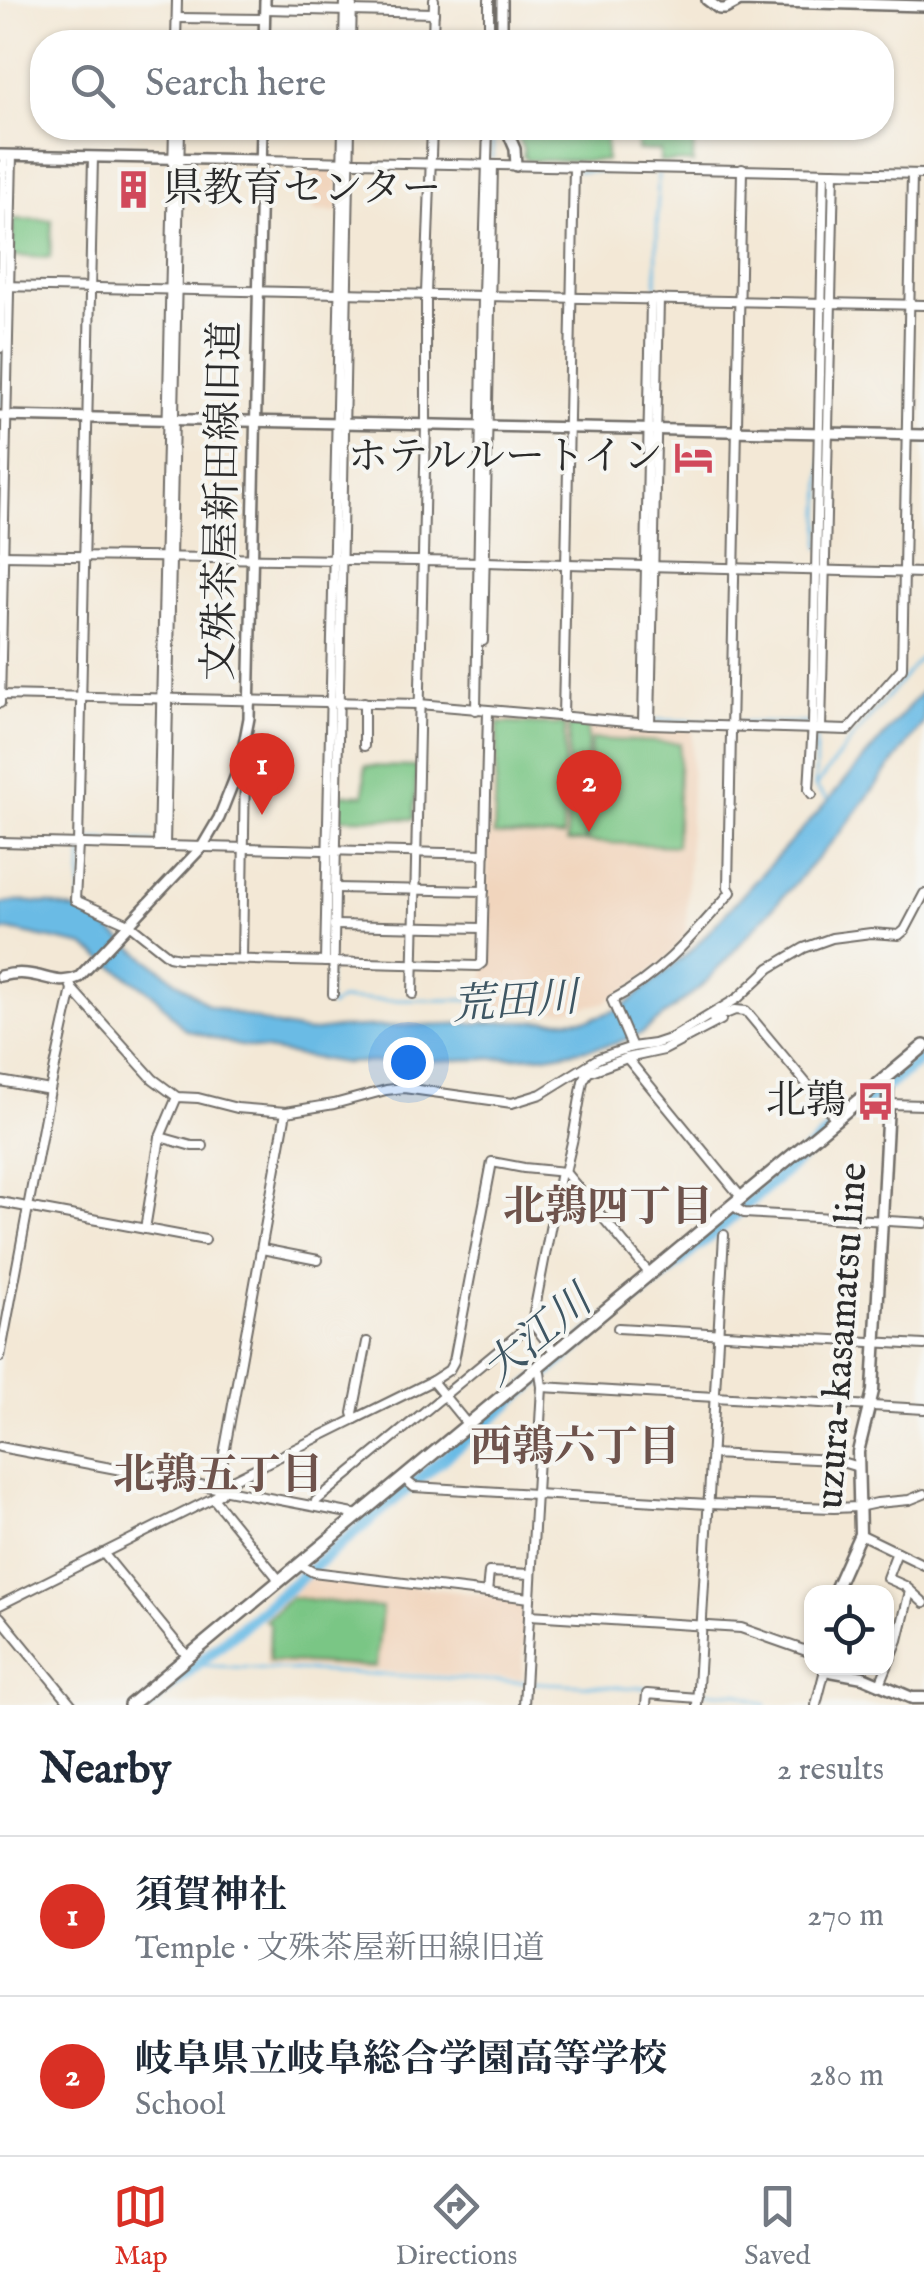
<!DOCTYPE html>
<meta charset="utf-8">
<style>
:root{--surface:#fff;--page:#f6f6f7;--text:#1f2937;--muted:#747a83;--line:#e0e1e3;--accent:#d93025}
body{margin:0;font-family:"IM FELL English","Noto Serif JP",serif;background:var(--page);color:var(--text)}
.controls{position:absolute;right:30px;bottom:30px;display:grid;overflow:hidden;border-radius:20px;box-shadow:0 2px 8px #0004}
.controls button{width:90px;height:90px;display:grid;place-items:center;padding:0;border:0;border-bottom:2px solid var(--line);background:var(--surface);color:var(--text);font:50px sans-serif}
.you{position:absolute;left:408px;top:1062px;width:35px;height:35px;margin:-25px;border:8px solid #fff;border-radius:50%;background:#1a73e8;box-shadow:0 0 0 15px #1a73e833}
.badge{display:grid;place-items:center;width:65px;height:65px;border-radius:50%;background:var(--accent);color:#fff;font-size:32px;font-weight:700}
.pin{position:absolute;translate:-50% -82px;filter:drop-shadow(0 2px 5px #0008)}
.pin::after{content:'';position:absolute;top:52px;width:35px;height:30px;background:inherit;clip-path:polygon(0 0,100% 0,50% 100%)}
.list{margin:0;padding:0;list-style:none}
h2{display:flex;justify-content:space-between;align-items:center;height:130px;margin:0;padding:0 40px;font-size:42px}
h2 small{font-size:32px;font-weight:400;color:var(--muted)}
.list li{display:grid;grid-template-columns:65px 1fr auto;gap:30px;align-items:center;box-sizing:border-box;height:160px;padding:0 40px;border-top:2px solid var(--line)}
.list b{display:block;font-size:38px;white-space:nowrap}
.list p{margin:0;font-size:32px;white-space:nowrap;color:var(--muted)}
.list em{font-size:32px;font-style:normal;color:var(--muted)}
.icon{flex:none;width:55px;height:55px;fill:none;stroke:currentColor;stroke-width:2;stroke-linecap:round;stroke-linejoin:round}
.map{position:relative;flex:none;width:924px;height:1705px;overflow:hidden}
.search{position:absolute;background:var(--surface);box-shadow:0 2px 8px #0004;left:30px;right:30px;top:30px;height:110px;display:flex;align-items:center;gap:25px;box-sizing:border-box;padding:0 35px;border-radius:40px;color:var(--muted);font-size:38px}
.sheet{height:450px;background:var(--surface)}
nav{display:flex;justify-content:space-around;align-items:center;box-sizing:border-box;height:140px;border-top:2px solid var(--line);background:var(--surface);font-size:28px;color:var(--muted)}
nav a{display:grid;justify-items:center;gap:5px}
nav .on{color:var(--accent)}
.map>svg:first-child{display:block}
</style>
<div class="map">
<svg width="924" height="1705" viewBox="0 0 924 1705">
<rect width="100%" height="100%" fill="#f6f6f2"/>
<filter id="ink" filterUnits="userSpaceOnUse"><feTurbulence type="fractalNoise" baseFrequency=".01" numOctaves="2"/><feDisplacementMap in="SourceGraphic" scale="20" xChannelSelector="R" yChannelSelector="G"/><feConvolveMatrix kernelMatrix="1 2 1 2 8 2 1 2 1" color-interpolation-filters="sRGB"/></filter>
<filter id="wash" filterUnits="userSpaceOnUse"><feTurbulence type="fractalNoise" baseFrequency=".0048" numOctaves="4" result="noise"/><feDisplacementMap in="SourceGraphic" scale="40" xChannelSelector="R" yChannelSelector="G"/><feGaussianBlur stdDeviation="2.25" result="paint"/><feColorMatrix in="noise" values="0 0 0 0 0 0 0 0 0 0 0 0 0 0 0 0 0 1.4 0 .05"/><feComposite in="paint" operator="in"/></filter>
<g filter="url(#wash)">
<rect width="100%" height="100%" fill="#f3e8d6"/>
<g fill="#f1d5bd">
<path d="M314,165L335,166L338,181V212L314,211Z"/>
<path d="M492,717L693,730L686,933L670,955L639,981L604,1003L566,1011L484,1014Z"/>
<path d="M314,1574L525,1600L522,1679L266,1665L269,1624L263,1619Z"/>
</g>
<g fill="#7ac685" stroke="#527858" stroke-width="2.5">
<path d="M638,131L694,132L693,163L660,162V151L637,150Z"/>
<path d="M516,135L606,136V161L527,160L523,156L524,150Z"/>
<path d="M13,219L52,220L50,258L12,256Z"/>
<path d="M498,723L565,725L563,837L494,835Z"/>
<path d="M569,725H588L585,842H567Z"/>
<path d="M591,739L680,743L676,846L587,842Z"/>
<path d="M365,766L417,767L414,819L338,818L339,794L364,795Z"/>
<path d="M291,1597L382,1608L376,1667L269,1661L270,1624L265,1620Z"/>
</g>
<path fill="#6abbe5" stroke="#4a7388" stroke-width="2.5" d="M924,689V722L841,832L703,985L642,1033L614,1044L552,1055L485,1059L344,1063L236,1045L184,1029L153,994L84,946L9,930L0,932V904L22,901L51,904L87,913L208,1005L281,1027L309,1032L338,1028L591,1019L622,1008L692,950L819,811Z"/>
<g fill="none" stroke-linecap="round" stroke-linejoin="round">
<g stroke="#6abbe5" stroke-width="2.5">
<path d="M494,42V0"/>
<path d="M492,158L493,128"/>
<path d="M578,171L650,172"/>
<path d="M656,296L658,173"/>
<path d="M826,297L828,181"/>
<path d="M2,408L4,349"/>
<path d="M823,424L826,309"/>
<path d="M0,512L2,422"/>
<path d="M820,548L823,439"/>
<path d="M480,695L481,644"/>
<path d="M334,698L337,590"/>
<path d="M654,720L727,722"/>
<path d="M737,723H810"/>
<path d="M816,737L815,787L827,799"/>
<path d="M815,787L855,735L924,654"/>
<path d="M89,840L153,842"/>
<path d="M332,846L333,776"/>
<path d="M80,899L82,851"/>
<path d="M329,958L331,854"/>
<path d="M329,966L328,1001L331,1007"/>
<path d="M331,1006L340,1000H479"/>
<path d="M196,1665L737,1693L766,1705"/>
</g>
<path stroke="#6abbe5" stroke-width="12" d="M148,1705L730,1219L853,1112L924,1057"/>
</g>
</g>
<g filter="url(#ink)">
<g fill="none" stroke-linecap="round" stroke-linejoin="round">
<defs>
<g id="minor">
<path d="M265,9L434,13"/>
<path d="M177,18L264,19"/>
<path d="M176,42L177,0"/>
<path d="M344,42L345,0"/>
<path d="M351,42L352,0"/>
<path d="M433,42L434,0"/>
<path d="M489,42V0"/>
<path d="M93,157L78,844L75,900L129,924L169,956L179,958L478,966L482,963L488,711"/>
<path d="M261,160L924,174"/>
<path d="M0,286L924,305"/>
<path d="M0,348L4,155"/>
<path d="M0,555L485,562L924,573"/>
<path d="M483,641L493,165"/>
<path d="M0,695L419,704L650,724L848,730L902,668L912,174"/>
<path d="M364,702V746"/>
<path d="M0,703L12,155"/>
<path d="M476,710L483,295L488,128"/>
<path d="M563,717L574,167"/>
<path d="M643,723L651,299"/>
<path d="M650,724L659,299"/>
<path d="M821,729L834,172"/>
<path d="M240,765L245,769L242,959"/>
<path d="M812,794L809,789L813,723L824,172"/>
<path d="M0,842L485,854"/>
<path d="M158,846L174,128"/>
<path d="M165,846L180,128"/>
<path d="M335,888L484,891"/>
<path d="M334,925L482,928"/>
<path d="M325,962L343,128"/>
<path d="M69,981L72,989L153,1079L177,1097L198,1098L237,1108L286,1112L334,1104L386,1090L404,1088L512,1103L541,1094L599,1058L632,1047L654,1044L672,1038L738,998L770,968L804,948L832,938L871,933L899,935L905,930L924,894"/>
<path d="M333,994L350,128"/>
<path d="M413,994L426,424V294L432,128"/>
<path d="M713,1019L735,1010L746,1011L836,1119"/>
<path d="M632,1047L612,1000C661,975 695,933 731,892L728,887L742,169"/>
<path d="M627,1058L741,1197"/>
<path d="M586,1073L627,1058L664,1050L721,1020"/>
<path d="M0,1081L50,1090"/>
<path d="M888,1104L924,1105"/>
<path d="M160,1137L192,1146H203"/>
<path d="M565,1172L573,1138L583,1081L589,1071"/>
<path d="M565,1172L649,1273"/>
<path d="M0,1202L205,1240"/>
<path d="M732,1205L744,1213L924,1223"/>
<path d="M145,1229L160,1137L177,1097"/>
<path d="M262,1249L318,1260"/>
<path d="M532,1323L561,1172"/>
<path d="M618,1328L924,1345"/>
<path d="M367,1342L353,1413L355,1419L432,1381"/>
<path d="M0,1357L50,1090L72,989"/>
<path d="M542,1387L924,1409"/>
<path d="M468,1425L432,1381L449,1370L454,1361L492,1162L524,1168L565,1172"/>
<path d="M0,1447L359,1515"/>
<path d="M711,1454L835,1460L858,1467"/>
<path d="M403,1478L414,1487L708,1504L834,1508L858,1507L877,1503L909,1500L924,1494"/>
<path d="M218,1487L286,1112"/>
<path d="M218,1487L355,1419"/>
<path d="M213,1498L280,1581"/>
<path d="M315,1506L316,1501L532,1323L555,1352"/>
<path d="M860,1534L924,1565"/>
<path d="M897,1552L887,1578L905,1586L924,1603"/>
<path d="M103,1553L188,1657"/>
<path d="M300,1565L313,1572L530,1598"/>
<path d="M487,1593L489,1572L531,1574"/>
<path d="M0,1605L213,1498L221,1493L223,1488"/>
<path d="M529,1615L741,1628L812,1653"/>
<path d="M0,1617L72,1705"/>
<path d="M880,1684L898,1640L910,1591"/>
<path d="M524,1705L542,1387L540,1372L537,1367"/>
<path d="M646,1705L647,1694L698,1698"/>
<path d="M697,1705L724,1235"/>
<path d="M816,1705L825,1670"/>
</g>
<g id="tertiary">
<path d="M707,0L719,9H725L740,1L924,6"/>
<path d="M264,42L265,0"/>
<path d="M502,42V0"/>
<path d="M506,128L515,149L516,166"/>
<path d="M0,155L261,160"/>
<path d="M0,416L924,435"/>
<path d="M0,976C9,974 18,973 27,974C47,976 59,986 79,977L202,847L219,818L240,765L249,718L262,128"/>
</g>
<g id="secondary">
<path d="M834,1592L860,1534L858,1452L873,1391L888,1104V1089L884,1080"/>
<path d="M825,1668V1670L863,1677L912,1698H924"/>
</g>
<path id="primary" d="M130,1705L924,1046"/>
</defs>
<use href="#minor" stroke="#716d67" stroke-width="12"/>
<use href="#tertiary" stroke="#716d67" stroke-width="14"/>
<use href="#secondary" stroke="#716d67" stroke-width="15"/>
<use href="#primary" stroke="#716d67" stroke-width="16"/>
<use href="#minor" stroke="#fff" stroke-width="8"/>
<use href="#tertiary" stroke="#fff" stroke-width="9"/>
<use href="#secondary" stroke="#fff" stroke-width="10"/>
<use href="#primary" stroke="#fff" stroke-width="11"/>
</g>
</g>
<defs>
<symbol id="building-bare" viewBox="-9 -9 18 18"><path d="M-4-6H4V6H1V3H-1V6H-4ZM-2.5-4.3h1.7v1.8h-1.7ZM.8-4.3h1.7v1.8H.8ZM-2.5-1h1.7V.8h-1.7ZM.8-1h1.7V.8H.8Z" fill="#d1495b" stroke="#f6f6f2" stroke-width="2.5" paint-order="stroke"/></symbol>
<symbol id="hotel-bare" viewBox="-9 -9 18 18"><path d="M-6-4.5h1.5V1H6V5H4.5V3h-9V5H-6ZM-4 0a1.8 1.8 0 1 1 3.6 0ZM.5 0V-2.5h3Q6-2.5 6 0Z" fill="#d1495b" stroke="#f6f6f2" stroke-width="2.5" paint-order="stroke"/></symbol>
<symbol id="bus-bare" viewBox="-9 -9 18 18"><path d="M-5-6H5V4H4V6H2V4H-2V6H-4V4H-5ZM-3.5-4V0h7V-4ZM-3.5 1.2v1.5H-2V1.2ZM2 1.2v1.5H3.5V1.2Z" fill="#d1495b" stroke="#f6f6f2" stroke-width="2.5" paint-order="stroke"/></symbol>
</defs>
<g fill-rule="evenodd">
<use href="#building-bare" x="106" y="162" width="55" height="55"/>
<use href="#hotel-bare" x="666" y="430" width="55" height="55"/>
<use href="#bus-bare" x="848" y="1074" width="55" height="55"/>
</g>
<g text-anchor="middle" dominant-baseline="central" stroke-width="8" stroke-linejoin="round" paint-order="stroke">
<g font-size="40" fill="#2b2b2b" stroke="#f6f6f2" text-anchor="end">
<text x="163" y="190" text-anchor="start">県教育センター</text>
<text x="663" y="458">ホテルルートイン</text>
<text x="846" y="1102">北鶉</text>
</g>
<g font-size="40" fill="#2b2b2b" stroke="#f6f6f2">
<text transform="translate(224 501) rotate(-89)">文殊茶屋新田線旧道</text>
<text transform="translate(843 1336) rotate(-86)">uzura-kasamatsu line</text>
</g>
<g font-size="42" font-style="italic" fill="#3e5663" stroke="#f6f6f2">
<text transform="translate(515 1003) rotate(-4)">荒田川</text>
<text transform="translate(538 1337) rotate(-40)">大江川</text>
</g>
<g font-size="42" font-weight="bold" fill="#6e534c" stroke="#f6f6f2">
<text x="608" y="1208">北鶉四丁目</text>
<text x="575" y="1448">西鶉六丁目</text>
<text x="218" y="1476">北鶉五丁目</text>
</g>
</g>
</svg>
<div class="controls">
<button><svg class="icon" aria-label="locate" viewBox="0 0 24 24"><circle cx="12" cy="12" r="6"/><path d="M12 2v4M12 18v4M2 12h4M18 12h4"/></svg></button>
</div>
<div class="you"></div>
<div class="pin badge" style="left:262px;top:815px">1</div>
<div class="pin badge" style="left:589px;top:832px">2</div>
<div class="search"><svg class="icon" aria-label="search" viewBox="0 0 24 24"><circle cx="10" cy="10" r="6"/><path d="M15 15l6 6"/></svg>Search here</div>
</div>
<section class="sheet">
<h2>Nearby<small>2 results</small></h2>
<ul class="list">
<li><span class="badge">1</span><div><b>須賀神社</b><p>Temple · 文殊茶屋新田線旧道</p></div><em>270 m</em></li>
<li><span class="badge">2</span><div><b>岐阜県立岐阜総合学園高等学校</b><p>School</p></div><em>280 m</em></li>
</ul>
</section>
<nav>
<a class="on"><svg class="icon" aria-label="map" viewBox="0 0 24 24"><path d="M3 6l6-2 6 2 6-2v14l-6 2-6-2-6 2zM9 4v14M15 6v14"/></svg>Map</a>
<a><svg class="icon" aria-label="directions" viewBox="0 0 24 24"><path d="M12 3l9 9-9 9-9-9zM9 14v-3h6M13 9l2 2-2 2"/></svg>Directions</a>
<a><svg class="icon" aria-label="saved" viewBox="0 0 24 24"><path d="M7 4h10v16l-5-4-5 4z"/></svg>Saved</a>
</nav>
